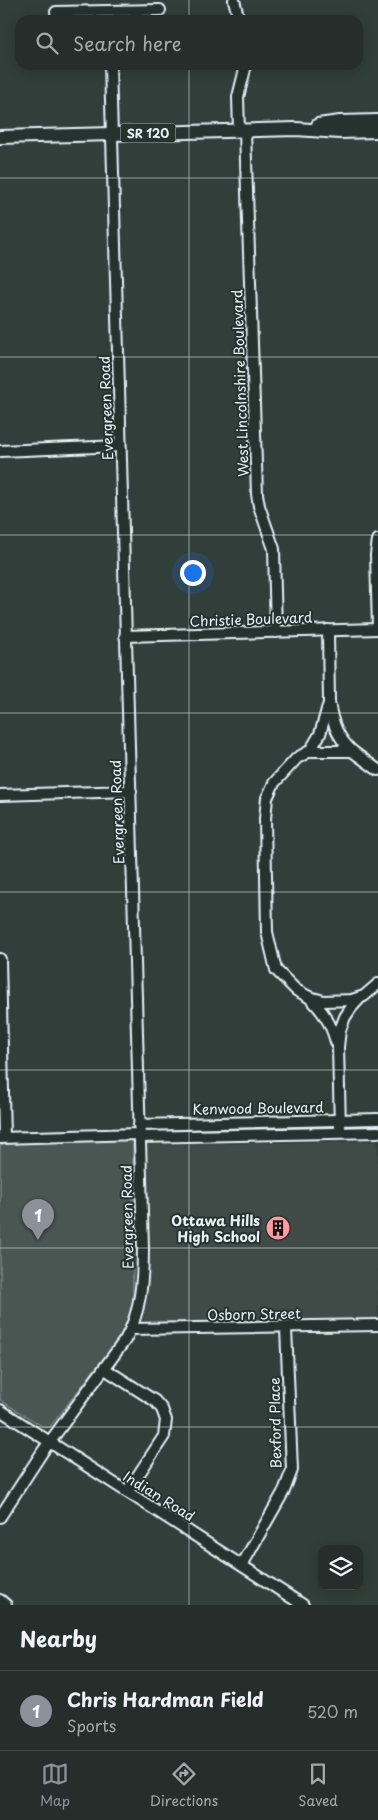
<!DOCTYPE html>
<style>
:root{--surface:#262e2b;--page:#323a37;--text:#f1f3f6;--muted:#a4a8a9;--line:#424a47;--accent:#8c9099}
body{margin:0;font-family:"Playpen Sans",sans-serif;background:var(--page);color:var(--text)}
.controls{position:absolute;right:15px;bottom:15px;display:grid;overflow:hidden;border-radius:10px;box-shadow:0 2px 12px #0003}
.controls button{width:45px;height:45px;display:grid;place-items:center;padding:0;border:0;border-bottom:1px solid var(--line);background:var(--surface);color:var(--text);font:25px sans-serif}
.you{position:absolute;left:192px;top:572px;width:18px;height:18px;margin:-12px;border:4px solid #fff;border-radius:50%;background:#1a73e8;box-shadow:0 0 0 8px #1a73e833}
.badge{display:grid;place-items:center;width:32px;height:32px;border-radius:50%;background:var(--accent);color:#fff;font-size:16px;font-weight:700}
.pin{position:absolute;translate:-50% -41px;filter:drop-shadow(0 1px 2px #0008)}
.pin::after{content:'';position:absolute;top:26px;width:18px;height:15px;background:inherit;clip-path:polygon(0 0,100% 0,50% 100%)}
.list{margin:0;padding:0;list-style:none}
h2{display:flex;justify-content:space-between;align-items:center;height:65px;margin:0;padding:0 20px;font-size:21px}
h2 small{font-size:16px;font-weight:400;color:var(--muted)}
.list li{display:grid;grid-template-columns:32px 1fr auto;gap:15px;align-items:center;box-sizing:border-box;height:80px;padding:0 20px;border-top:1px solid var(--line)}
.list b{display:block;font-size:19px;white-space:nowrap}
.list p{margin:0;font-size:16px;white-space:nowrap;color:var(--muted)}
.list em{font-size:16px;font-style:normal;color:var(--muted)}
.icon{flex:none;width:28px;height:28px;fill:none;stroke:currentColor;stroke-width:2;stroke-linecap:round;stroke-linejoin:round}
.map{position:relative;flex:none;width:378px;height:1605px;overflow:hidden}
.search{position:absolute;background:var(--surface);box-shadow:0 2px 12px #0003;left:15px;right:15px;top:15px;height:55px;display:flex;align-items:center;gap:12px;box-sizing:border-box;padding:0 18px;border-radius:15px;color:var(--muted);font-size:19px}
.sheet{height:145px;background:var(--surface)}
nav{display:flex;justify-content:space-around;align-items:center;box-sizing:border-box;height:70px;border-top:1px solid var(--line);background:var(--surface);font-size:14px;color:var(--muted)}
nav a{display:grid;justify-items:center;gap:2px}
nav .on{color:var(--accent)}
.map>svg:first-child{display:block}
</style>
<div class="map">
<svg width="378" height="1605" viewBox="0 0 378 1605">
<rect width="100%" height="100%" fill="#323e39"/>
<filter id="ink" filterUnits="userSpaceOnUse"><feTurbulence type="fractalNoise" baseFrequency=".02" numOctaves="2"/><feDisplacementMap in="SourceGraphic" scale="10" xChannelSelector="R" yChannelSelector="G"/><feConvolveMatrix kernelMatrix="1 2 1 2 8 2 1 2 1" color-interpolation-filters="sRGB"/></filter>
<g filter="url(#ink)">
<path fill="#3f4b46" d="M378,1141V1323L148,1324L142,1320L146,1145Z"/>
<path fill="#495651" stroke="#98a4a4" d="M133,1140V1305L122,1334L50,1427L45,1428L0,1400V1146L6,1144Z"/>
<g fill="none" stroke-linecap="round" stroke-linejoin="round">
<defs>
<g id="minor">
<path d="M234,0L239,20"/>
<path d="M56,12L160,10"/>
<path d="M239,131L238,97L246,65"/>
<path d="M245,131L257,494L259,506L274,549L276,632"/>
<path d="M0,451L120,446"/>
<path d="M378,629L376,555L378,540"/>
<path d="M328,630L329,702C332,722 337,737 352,751"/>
<path d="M125,636L378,629"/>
<path d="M310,751L320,734L328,706"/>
<path d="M378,770L352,751H310L297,758L274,783L267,798L265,819L267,932L276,970L296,990L309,997L324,1001L352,1000L364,996L378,984"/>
<path d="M0,795L131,791"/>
<path d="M0,959L4,1137"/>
<path d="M309,997C323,1011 331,1023 336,1042"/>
<path d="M139,1125L378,1119"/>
<path d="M340,1127L338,1047L340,1030L345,1017L351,1008L360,998"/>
<path d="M139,1137L378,1132"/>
<path d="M0,1138L139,1134"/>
<path d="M131,1329L378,1325"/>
<path d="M105,1369L155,1401L162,1409L166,1420L164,1436L127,1492"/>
<path d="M0,1410L303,1605"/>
<path d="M0,1517L43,1451L125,1340C141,1313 143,1279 143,1249L110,65"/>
<path d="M242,1565L284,1491L292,1470L286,1328"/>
<path d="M0,1600L6,1605"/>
</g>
<g id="major">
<path d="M318,125L340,122L378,121"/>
<path d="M0,137L296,129L340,132L378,131"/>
</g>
</defs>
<use href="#minor" stroke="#e8f1f8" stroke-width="14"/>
<use href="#major" stroke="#e8f1f8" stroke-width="16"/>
<use href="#minor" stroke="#26332d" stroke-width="10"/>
<use href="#major" stroke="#26332d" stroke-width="12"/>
</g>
</g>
<path fill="none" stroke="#e8f1f8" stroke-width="1" stroke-opacity="0.55" d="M189,0V20M189,65V1605M0,178H378M0,357H378M0,535H378M0,713H378M0,892H378M0,1070H378M0,1248H378M0,1427H378"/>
<defs>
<symbol id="building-disc" viewBox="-11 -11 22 22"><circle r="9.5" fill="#ff9aa2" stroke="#26332d"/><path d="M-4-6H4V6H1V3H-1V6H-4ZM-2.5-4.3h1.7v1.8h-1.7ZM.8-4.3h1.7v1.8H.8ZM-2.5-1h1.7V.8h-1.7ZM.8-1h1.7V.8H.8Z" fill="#111"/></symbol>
</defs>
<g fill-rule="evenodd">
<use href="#building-disc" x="264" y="1214" width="28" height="28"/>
</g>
<g text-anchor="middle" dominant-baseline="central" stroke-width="4" stroke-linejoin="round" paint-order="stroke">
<rect fill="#26332d" stroke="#aeb8bb" stroke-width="1" x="120.5" y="123.5" width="55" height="19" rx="4"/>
<g font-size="12" font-weight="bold" fill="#e8f1f8">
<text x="148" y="133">SR 120</text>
</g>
<g font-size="14" fill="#e8f1f8" stroke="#26332d">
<text transform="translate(240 383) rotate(-92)">West Lincolnshire Boulevard</text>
<text transform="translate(106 408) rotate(-92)">Evergreen Road</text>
<text transform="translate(251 619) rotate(-2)">Christie Boulevard</text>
<text transform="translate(117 812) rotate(-92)">Evergreen Road</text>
<text transform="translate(258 1108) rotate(-1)">Kenwood Boulevard</text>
<text transform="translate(127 1217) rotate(-91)">Evergreen Road</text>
<text transform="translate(254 1314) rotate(-1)">Osborn Street</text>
<text transform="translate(275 1423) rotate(-91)">Bexford Place</text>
<text transform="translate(159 1496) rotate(32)">Indian Road</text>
</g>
<g font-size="14" font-weight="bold" fill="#e8f1f8" stroke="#26332d" text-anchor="end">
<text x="260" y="1220">Ottawa Hills<tspan x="260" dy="16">High School</tspan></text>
</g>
</g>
</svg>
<div class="controls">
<button><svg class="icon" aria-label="layers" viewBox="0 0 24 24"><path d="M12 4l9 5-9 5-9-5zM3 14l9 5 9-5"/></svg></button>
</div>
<div class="you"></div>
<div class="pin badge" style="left:38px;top:1240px">1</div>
<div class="search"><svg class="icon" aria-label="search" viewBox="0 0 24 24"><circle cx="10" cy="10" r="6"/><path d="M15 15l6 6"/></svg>Search here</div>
</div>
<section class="sheet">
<h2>Nearby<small></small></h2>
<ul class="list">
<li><span class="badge">1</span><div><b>Chris Hardman Field</b><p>Sports</p></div><em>520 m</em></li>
</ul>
</section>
<nav>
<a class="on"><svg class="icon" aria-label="map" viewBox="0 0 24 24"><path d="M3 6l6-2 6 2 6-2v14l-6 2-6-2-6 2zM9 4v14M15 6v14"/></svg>Map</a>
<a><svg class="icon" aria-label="directions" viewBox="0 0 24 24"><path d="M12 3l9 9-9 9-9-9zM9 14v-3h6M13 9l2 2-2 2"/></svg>Directions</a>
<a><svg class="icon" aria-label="saved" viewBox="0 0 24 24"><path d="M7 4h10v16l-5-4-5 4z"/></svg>Saved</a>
</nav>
